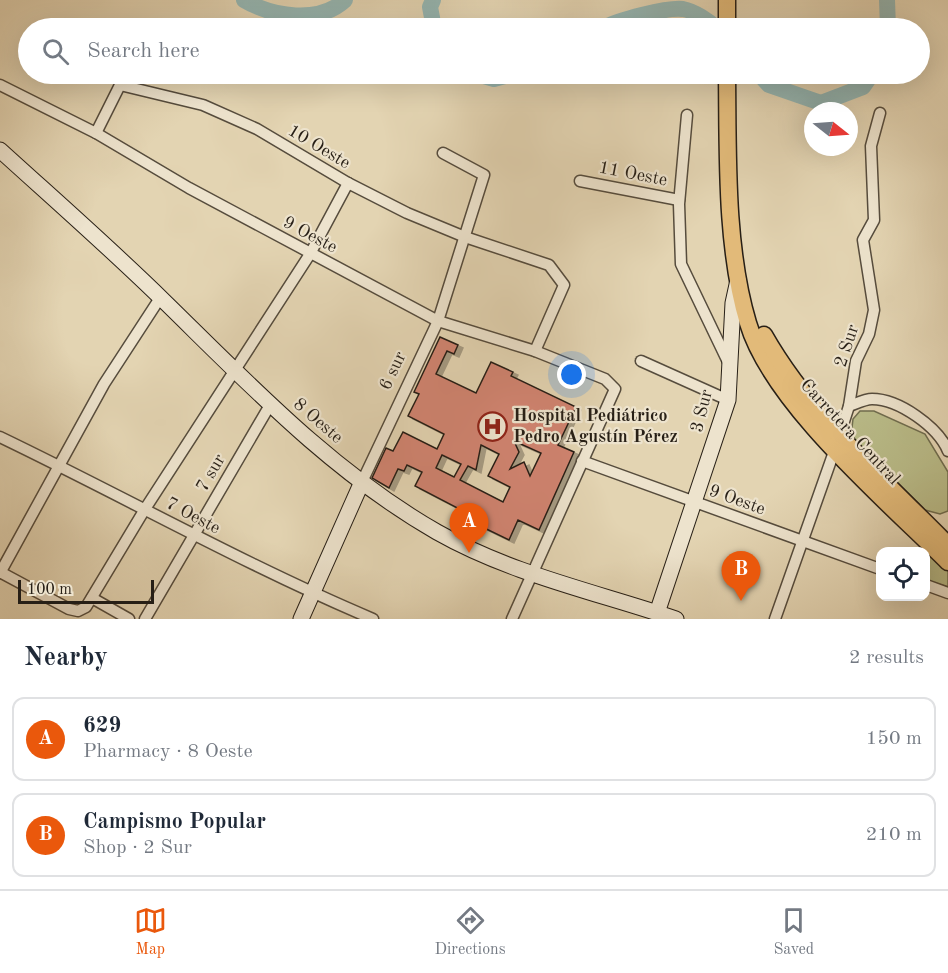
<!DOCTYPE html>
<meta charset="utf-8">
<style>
:root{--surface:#fff;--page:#f2f2f3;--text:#1f2937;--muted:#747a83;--line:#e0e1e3;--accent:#ea580c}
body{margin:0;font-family:"Old Standard TT",serif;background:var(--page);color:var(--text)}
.controls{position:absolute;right:18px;bottom:18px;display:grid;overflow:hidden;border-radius:12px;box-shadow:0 6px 24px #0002}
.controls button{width:54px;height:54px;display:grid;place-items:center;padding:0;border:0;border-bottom:2px solid var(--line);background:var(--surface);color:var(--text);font:30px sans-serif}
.compass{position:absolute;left:804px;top:102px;width:54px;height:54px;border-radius:50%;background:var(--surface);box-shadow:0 6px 24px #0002;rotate:107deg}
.scale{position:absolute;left:18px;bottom:15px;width:136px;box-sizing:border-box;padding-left:6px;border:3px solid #271f16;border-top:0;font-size:16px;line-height:21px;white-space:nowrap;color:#271f16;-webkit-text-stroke:4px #ede3cd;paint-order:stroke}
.you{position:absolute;left:572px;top:375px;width:21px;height:21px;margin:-15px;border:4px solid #fff;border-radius:50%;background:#1a73e8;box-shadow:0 0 0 9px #1a73e833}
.badge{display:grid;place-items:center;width:39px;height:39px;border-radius:50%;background:var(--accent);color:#fff;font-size:20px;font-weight:700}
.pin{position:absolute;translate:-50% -50px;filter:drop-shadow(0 2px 3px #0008)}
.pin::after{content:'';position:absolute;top:32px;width:21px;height:18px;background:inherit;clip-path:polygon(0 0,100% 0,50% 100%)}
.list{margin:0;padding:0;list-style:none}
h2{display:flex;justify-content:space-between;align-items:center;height:78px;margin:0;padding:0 24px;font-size:26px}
h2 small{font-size:20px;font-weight:400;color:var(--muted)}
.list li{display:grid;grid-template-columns:39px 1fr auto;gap:18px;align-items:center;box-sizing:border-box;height:84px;margin:0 12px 12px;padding:0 12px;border:2px solid var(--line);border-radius:12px}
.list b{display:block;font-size:22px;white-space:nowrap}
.list p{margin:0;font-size:20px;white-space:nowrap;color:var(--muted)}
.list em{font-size:20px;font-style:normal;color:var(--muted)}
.icon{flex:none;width:33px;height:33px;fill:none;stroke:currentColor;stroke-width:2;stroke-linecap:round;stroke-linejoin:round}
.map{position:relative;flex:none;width:948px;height:619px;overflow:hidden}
.search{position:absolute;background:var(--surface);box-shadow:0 6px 24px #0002;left:18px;right:18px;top:18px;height:66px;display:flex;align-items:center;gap:15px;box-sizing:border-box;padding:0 21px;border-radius:33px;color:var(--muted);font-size:22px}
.sheet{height:270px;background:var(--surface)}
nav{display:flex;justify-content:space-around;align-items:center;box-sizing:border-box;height:84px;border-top:2px solid var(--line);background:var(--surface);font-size:16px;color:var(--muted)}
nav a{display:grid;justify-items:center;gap:3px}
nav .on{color:var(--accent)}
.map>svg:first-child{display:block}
</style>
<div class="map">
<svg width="948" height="619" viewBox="0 0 948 619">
<defs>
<filter id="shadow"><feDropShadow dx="5" dy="3" stdDeviation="0" flood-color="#0004"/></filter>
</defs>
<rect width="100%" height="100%" fill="#e3d4b2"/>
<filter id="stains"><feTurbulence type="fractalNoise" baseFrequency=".00333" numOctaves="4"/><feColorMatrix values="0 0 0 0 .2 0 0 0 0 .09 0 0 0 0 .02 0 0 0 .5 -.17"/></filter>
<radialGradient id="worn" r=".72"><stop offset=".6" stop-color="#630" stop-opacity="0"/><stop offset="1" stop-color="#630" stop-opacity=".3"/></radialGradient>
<g fill="#b9bb88" stroke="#706d4f" stroke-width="1.5">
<path d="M860,411H874L925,434L948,472V511L940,514L925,510L851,436L853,419Z"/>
<path d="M924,545L948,569V587L926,580V552H917Z"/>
</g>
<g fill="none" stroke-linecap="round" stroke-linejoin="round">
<g stroke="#96b7b3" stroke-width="16">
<path d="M244,0C273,17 319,24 345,0"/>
<path d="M433,0L430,7L434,28"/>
<path d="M887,0L888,28"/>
<path d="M604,28C617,20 668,7 683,9C694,11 709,21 716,28"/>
<path d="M477,74L494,79L513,74"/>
<path d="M759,74L769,85L821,103L863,87L872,74"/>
</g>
</g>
<path fill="#d18471" stroke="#271f16" stroke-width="1.5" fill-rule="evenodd" filter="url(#shadow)" d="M440,337L458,345L454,354L447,351L436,374L476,393L491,362L513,372L511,376L576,407L558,445L574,452L539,530L518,520L509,540L472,522L467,531L460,528L467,513L415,486L422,472L407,465L404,471L398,469L389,488L372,478L386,448L393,451L403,432L437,449L444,434L408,416L419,394L414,392ZM514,441L541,453L530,476L524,462L510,469L519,452ZM481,445L499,454L488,476L510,487L503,502L460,480L468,466L476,470ZM442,455L461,464L454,477L436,468Z"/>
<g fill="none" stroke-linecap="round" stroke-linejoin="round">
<defs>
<g id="street">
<path d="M0,85L96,133L189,188L438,321L535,351L605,379L615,389L512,619"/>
<path d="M687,115L679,204L681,264L729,364"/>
<path d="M96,133L120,85L203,105L257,129L348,183L407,213L465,237L549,265L564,285L535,351"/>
<path d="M580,181L679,200"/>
<path d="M641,361L728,400"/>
<path d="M849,406C855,404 865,399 872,399C899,399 938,427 948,451"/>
<path d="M0,437C125,497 245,565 373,619"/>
<path d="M582,461L880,569"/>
<path d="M361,484L438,321L484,175L443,153"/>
<path d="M0,572L69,609L78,611L86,607L145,509L310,254L348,183"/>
<path d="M0,573L104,384L160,298"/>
<path d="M926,585L948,593"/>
<path d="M92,598L129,619"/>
<path d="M145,619L270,405"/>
<path d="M775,619L835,449L849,406L856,361L869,334L874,310L863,240L874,220L871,146L880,113"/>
</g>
<g id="secondary">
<path d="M0,150C55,200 111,249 164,301C249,384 332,472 437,532C511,574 596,592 676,619"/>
<path d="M657,613L728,400L733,303L738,280"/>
<path d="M301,619L361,484"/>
</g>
<g id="primary">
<path d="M727,0V28"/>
<path d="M727,74C728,152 725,247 748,323C772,404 888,502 948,562"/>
<path d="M764,335C810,416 883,479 948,545"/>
</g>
</defs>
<use href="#street" stroke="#564c3d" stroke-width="13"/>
<use href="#secondary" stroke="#271f16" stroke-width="17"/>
<use href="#primary" stroke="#271f16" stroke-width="19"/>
<use href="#street" stroke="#ede3cd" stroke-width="10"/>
<use href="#secondary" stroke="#ede3cd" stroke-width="15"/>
<use href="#primary" stroke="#e2ba79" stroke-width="16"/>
</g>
<defs>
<symbol id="hospital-ring" viewBox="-11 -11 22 22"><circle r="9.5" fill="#ede3cd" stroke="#8f2418" stroke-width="1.5"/><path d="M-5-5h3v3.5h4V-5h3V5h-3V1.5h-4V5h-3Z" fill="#8f2418"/></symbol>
</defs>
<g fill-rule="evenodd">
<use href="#hospital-ring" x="476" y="410" width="33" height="33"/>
</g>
<g text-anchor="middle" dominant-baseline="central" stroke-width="4.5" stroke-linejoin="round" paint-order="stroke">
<g font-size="18" fill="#271f16" stroke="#ede3cd">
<text transform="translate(319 147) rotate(31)">10 Oeste</text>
<text transform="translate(633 174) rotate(11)">11 Oeste</text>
<text transform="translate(310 235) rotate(28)">9 Oeste</text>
<text transform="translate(847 346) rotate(-72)">2 Sur</text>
<text transform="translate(393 371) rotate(-65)">6 sur</text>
<text transform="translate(702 411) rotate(-76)">3 Sur</text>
<text transform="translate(318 421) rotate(41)">8 Oeste</text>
<text transform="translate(850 432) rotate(47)">Carretera Central</text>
<text transform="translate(211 473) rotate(-60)">7 sur</text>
<text transform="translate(737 500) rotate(20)">9 Oeste</text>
<text transform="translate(193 516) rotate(28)">7 Oeste</text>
</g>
<g font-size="18" font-weight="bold" fill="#271f16" stroke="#ede3cd" text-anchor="start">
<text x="513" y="416">Hospital Pediátrico<tspan x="513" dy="21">Pedro Agustín Pérez</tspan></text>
</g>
</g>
<rect width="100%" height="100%" filter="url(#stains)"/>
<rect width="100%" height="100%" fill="url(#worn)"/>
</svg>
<div class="controls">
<button><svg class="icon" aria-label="locate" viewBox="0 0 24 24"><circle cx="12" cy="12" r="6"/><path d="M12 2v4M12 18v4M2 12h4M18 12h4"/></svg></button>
</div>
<svg class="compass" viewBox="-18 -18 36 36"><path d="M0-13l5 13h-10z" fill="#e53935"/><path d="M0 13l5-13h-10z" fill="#747a83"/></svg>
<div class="scale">100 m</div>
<div class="you"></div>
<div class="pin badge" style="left:469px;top:553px">A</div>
<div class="pin badge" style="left:741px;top:601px">B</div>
<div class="search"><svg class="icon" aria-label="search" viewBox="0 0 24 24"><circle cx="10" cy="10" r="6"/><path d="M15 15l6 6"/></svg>Search here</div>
</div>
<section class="sheet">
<h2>Nearby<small>2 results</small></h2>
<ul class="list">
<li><span class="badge">A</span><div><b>629</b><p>Pharmacy · 8 Oeste</p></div><em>150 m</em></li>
<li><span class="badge">B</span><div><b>Campismo Popular</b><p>Shop · 2 Sur</p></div><em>210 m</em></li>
</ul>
</section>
<nav>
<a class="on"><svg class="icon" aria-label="map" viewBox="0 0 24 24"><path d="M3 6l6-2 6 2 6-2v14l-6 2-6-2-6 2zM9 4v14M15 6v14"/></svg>Map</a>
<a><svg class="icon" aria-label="directions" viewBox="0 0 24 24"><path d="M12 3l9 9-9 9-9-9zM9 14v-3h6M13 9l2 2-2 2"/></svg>Directions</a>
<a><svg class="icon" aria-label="saved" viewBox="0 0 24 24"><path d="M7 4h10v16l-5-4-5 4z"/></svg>Saved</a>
</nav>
